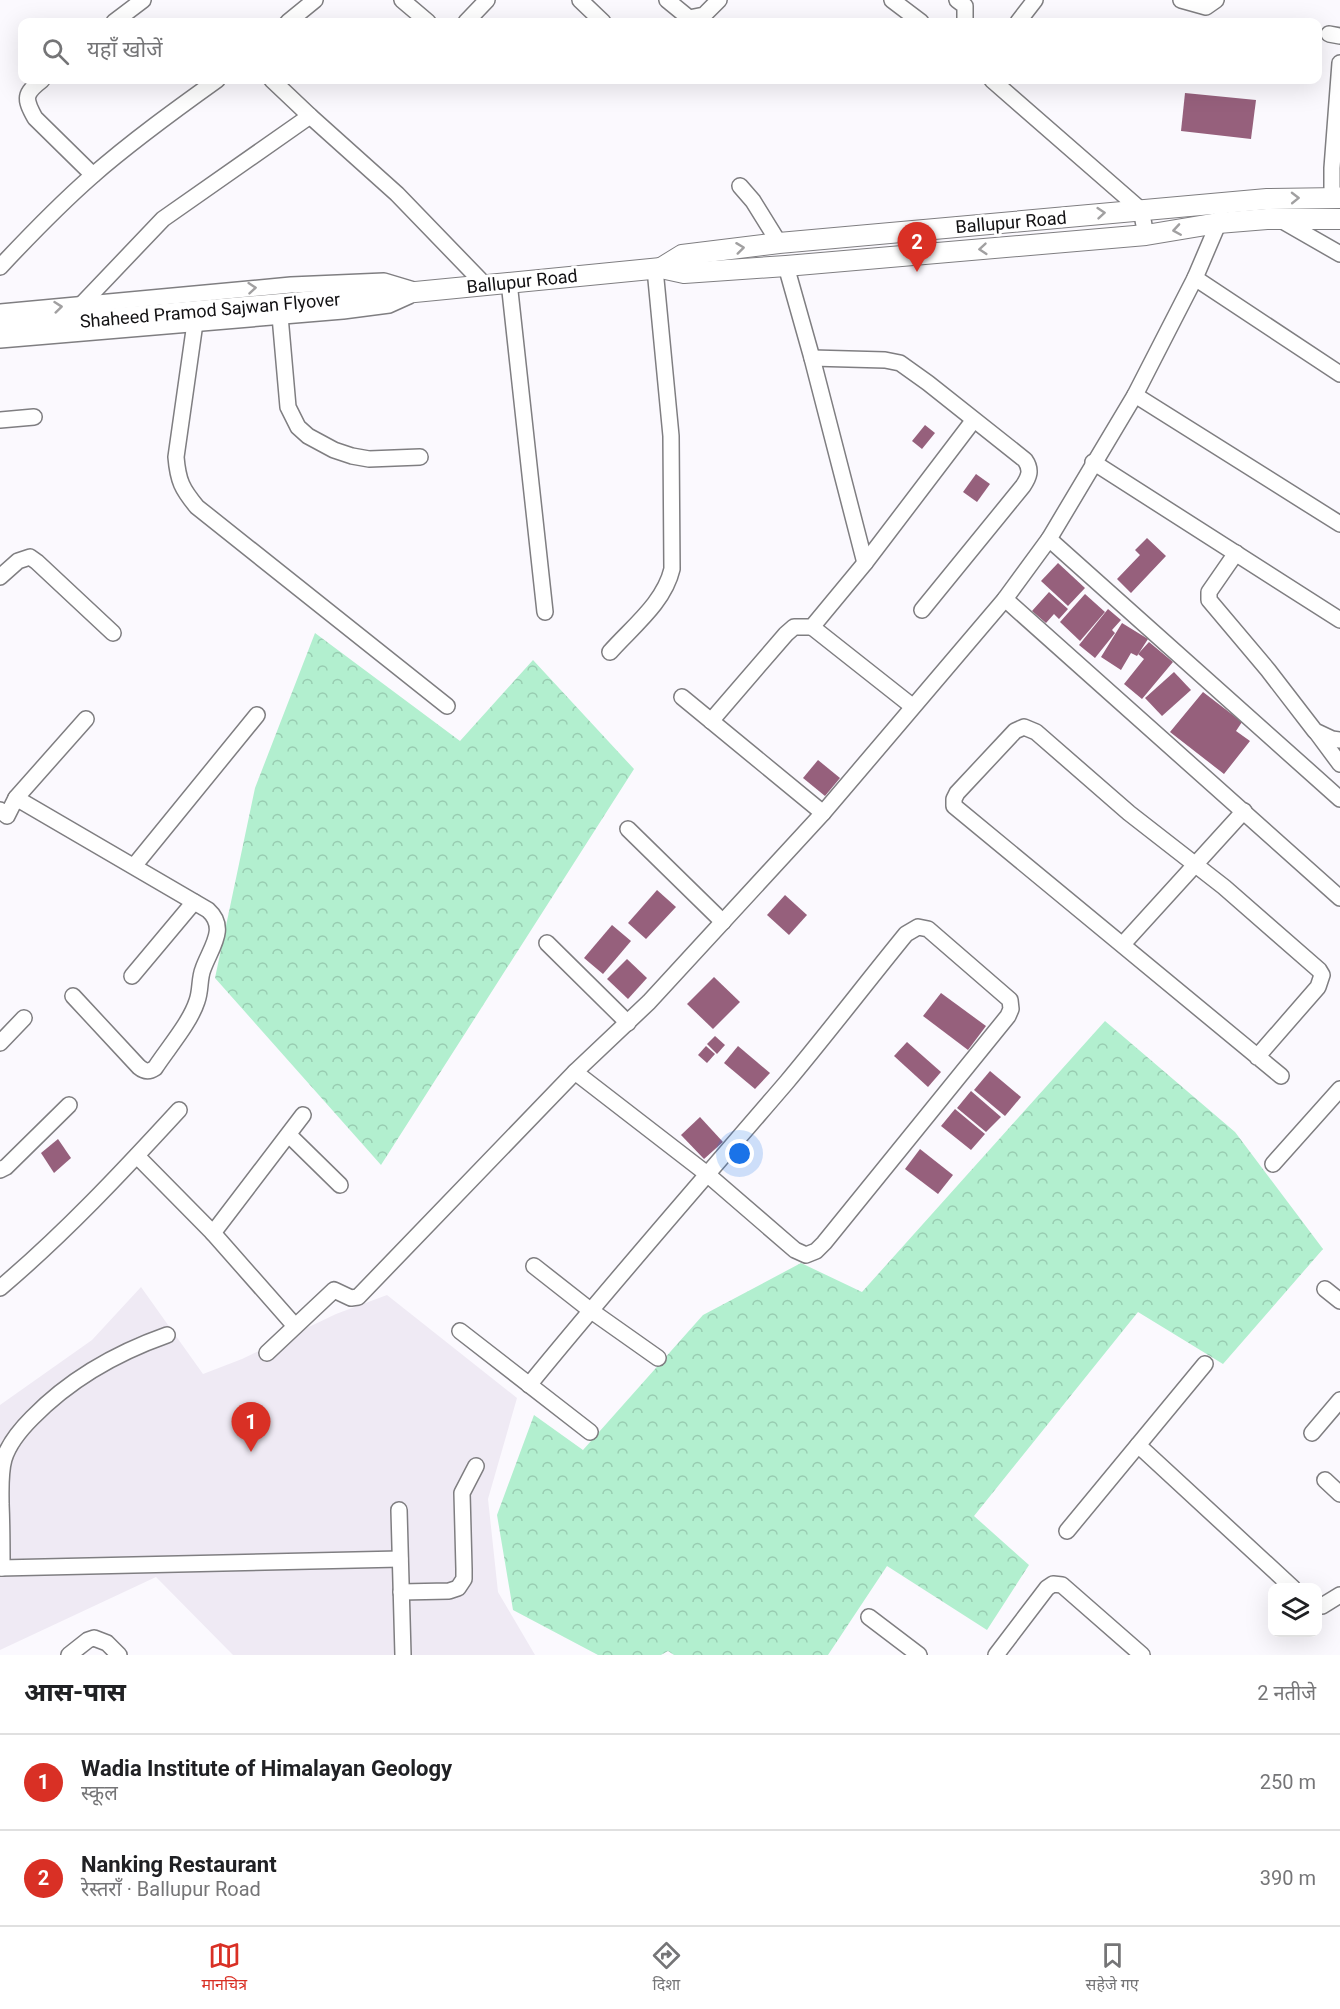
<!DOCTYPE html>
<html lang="hi">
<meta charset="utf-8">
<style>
:root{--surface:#fff;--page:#f6f6f6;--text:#202124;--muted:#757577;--line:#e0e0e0;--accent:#d93025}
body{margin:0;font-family:Roboto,"Noto Sans Devanagari",sans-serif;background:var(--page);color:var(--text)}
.controls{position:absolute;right:18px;bottom:18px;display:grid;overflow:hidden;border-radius:12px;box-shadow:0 6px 24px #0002}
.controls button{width:54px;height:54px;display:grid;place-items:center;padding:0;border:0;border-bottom:2px solid var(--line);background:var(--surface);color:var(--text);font:30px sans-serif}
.you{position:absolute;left:740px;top:1154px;width:21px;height:21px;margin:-15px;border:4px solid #fff;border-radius:50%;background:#1a73e8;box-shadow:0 0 0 9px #1a73e833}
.badge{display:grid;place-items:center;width:39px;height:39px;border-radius:50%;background:var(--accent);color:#fff;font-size:20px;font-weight:700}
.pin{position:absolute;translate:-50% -50px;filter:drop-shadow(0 2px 3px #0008)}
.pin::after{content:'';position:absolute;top:32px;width:21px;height:18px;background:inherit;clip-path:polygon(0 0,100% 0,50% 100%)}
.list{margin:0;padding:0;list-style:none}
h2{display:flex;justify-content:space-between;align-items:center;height:78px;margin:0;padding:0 24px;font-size:26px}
h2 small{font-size:20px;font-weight:400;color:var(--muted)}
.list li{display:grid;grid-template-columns:39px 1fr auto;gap:18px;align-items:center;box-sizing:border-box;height:96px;padding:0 24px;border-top:2px solid var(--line)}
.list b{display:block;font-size:22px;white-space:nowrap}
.list p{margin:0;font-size:20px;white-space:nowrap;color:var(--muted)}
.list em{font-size:20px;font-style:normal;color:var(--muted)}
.icon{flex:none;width:33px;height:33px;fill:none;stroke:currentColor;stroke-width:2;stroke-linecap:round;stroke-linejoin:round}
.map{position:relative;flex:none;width:1340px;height:1655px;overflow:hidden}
.search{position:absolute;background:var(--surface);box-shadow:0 6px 24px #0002;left:18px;right:18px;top:18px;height:66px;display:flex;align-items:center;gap:15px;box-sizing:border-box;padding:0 21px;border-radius:12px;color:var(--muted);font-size:22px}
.sheet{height:270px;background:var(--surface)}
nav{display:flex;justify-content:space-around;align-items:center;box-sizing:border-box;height:84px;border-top:2px solid var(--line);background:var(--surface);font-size:16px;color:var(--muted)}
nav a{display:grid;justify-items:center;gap:3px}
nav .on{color:var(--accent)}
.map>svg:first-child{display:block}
</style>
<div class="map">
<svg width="1340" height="1655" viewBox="0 0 1340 1655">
<defs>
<pattern id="forest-crowns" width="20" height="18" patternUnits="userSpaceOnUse" patternTransform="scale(1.5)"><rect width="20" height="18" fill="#b2efcf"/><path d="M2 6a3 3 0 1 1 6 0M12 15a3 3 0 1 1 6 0" fill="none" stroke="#98ccb1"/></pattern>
</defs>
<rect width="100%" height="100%" fill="#fbf9fe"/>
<path fill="#efeaf4" d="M141,1287L203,1374L242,1359L336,1314L387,1295L517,1398L488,1499L498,1592L535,1655H233L156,1577L0,1650V1405L92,1340Z"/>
<g fill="url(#forest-crowns)">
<path d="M315,633L460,741L533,660L634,769L381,1165L215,978L255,788Z"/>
<path d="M1105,1021L1235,1132L1323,1249L1223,1364L1138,1312L974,1516L1029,1565L987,1630L887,1566L828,1655H674L668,1651L661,1655H598L513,1610L497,1515L534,1415L583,1450L703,1315L801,1263L862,1292Z"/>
</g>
<g fill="#96607c">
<path d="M1185,93L1256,100L1251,139L1181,131Z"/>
<path d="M925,425L935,433L922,449L912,441Z"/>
<path d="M976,474L990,484L977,502L963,492Z"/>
<path d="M1147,538L1166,556L1131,593L1117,579L1140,555L1135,550Z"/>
<path d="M1058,563L1085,588L1068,606L1041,581Z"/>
<path d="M1049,592L1068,609L1059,619L1054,614L1046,623L1032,611Z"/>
<path d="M1085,594L1105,612L1080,641L1060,622Z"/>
<path d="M1108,609L1121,620L1112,630L1115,633L1095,658L1079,645Z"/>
<path d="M1122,623L1148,639L1137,656L1131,653L1121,670L1101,657Z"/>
<path d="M1149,642L1173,662L1142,699L1124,684L1144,659L1138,654Z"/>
<path d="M1174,672L1191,690L1162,716L1145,698Z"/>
<path d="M1203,692L1242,722L1236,731L1250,741L1224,774L1170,732Z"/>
<path d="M818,760L840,778L825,796L803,778Z"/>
<path d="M657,890L676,907L646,939L628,923Z"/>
<path d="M785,895L807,915L789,935L767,915Z"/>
<path d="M612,925L631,941L603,974L584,958Z"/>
<path d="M627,959L647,978L628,999L607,979Z"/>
<path d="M714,977L740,1002L713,1029L687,1004Z"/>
<path d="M941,993L986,1026L968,1050L923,1016Z"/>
<path d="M715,1036L725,1045L717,1054L707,1044Z"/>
<path d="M907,1042L941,1072L928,1087L894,1056Z"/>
<path d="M706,1046L715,1054L707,1063L698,1055Z"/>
<path d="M738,1046L770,1073L755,1089L724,1063Z"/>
<path d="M990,1071L1021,1097L1005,1116L974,1090Z"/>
<path d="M971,1091L1001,1117L986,1132L957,1108Z"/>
<path d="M955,1109L985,1134L971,1150L941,1126Z"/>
<path d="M700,1117L723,1142L704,1159L681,1135Z"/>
<path d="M58,1139L71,1158L54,1173L41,1153Z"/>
<path d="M920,1149L953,1175L938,1194L905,1169Z"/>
</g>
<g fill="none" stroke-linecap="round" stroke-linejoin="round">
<defs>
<g id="minor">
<path d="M402,0L428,22"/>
<path d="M580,0L603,22"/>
<path d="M667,0L689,18L704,15L719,0"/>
<path d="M892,0L921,22"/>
<path d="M957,0L965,6V22"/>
<path d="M1181,0L1206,7L1216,0"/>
<path d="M114,22L143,0"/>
<path d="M288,22L315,0"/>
<path d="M466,22L487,0"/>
<path d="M1018,22L1035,0"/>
<path d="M1329,34L1340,36"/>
<path d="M42,80C24,94 24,98 35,118L93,175"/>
<path d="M272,80L310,116L397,194L485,285"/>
<path d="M992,80L1141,210L1146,235"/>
<path d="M740,186L753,201L779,243"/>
<path d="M1335,197L1332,188V168L1340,63"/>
<path d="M1279,219L1340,254"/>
<path d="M786,266L812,358L865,563"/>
<path d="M0,267C30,235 60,204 92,176C132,141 175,110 217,80"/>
<path d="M1195,278L1340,374"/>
<path d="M509,282L545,612"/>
<path d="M82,304L163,219L310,116"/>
<path d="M0,312L291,285L384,281L414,290"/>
<path d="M280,316L288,407L298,427L308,436L334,450L352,456L369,459L420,457"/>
<path d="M195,323L176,457C178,481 182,489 197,507L447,706"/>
<path d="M0,340L343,311L389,305L409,296"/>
<path d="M812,358L885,360L900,363L928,383L1025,460C1032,470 1029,477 1023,486L922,610"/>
<path d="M1135,395L1340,524"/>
<path d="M0,420L34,417"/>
<path d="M1093,462L1340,620"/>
<path d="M1049,539L1340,799"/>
<path d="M1236,553L1209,592V600L1268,670L1315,731L1332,739L1340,740"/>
<path d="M0,577L18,561L30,557L37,562L113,633"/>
<path d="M1005,599L1340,898"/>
<path d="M812,627L912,706"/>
<path d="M610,652C632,627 664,603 672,569L671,436L655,269"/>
<path d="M682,697L823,813"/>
<path d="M711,721L786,634L794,627H812L865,563L973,421"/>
<path d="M1317,733L1340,764"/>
<path d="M16,798L86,719"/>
<path d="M0,810L7,816L16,798L208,910C228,928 211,947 203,969C199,979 201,990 197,1001C190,1023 168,1048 155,1068C149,1072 145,1072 139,1067L73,996"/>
<path d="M628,829L723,922"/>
<path d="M134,866L257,715"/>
<path d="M547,943L628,1023"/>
<path d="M1123,944L1244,811"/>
<path d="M132,976L194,902"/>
<path d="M0,1043L24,1018"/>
<path d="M1257,1057L1318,987L1322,975L1319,970L1224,887L1129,813L1036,732L1024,727L1015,731L957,793L954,799V806L1281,1076"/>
<path d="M289,1135L340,1185"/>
<path d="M137,1156L213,1233L295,1326"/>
<path d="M1273,1164L1340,1089"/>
<path d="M0,1170L6,1167L69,1105"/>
<path d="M213,1233L303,1115"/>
<path d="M534,1266L590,1310L658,1358"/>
<path d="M0,1288C64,1234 122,1172 179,1110"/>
<path d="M1325,1289L1340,1301"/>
<path d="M460,1331L590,1432"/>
<path d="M267,1353L334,1290L351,1298L358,1297L575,1072L649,1002L823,813L1005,599L1049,539L1135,395L1195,278L1221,217"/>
<path d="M529,1385C613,1282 700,1183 786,1083C827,1034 866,983 906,934L918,927L928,929L1010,1000L1011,1009L1008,1016L824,1243L816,1251L806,1255L795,1250L707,1174L575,1072"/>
<path d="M1312,1433L1340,1400"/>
<path d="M1138,1445L1293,1588"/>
<path d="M1325,1480L1340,1494"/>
<path d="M399,1510L403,1655"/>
<path d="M1067,1531L1205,1364"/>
<path d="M0,1568L400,1559"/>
<path d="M2,1568C2,1547 2,1526 1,1504C1,1490 0,1473 4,1459C9,1443 21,1429 32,1418C71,1378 116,1353 167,1335"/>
<path d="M401,1592L449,1591L458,1588L464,1579V1569L462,1493L476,1466"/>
<path d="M1318,1606H1322L1340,1595"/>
<path d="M869,1617L919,1655"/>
<path d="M69,1655L88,1640L94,1638L107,1643L119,1655"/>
<path d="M996,1655L1047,1588L1053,1584L1062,1585L1142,1655"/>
</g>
<g id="major">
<path d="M661,268L682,255L779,243L1267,199L1340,198"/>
<path d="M0,328L374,296L661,268L684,273L786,266L1146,235L1218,223L1267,219H1340"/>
</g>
</defs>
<use href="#minor" stroke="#7f7e81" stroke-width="18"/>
<use href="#major" stroke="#7f7e81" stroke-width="22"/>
<use href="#minor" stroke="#fff" stroke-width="15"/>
<use href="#major" stroke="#fff" stroke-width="20"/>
</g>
<defs><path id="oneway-chevron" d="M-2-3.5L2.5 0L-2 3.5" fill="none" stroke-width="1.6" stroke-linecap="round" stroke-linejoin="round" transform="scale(1.5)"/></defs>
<g stroke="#a1a0a1">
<use href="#oneway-chevron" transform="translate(1295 198) rotate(-1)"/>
<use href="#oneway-chevron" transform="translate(1101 213) rotate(-5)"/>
<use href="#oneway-chevron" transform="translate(1177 230) rotate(171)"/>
<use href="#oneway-chevron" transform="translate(740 248) rotate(-7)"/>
<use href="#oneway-chevron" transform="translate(983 249) rotate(175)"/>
<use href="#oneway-chevron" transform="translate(252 288) rotate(-5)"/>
<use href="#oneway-chevron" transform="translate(58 307) rotate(-6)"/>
</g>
<g text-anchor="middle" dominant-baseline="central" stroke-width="6" stroke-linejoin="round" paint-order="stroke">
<g font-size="18" fill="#131214" stroke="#fff">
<text transform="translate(1011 222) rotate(-5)">Ballupur Road</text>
<text transform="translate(522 281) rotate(-6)">Ballupur Road</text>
<text transform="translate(210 310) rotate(-5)">Shaheed Pramod Sajwan Flyover</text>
</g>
</g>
</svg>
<div class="controls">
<button><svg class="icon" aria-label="layers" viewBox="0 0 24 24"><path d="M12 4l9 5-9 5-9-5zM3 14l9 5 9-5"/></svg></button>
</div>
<div class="you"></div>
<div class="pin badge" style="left:251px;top:1452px">1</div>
<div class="pin badge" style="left:917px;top:272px">2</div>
<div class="search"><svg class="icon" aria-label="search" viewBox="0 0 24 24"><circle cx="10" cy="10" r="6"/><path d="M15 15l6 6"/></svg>यहाँ खोजें</div>
</div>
<section class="sheet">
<h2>आस-पास<small>2 नतीजे</small></h2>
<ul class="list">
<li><span class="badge">1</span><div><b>Wadia Institute of Himalayan Geology</b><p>स्कूल</p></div><em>250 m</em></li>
<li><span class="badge">2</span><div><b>Nanking Restaurant</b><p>रेस्तराँ · Ballupur Road</p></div><em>390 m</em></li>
</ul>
</section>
<nav>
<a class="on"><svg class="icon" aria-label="map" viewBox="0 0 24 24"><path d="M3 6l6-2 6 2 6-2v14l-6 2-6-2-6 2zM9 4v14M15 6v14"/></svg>मानचित्र</a>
<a><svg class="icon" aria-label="directions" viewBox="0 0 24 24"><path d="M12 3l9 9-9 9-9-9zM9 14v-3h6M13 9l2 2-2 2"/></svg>दिशा</a>
<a><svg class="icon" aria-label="saved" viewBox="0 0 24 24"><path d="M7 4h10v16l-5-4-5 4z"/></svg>सहेजे गए</a>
</nav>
